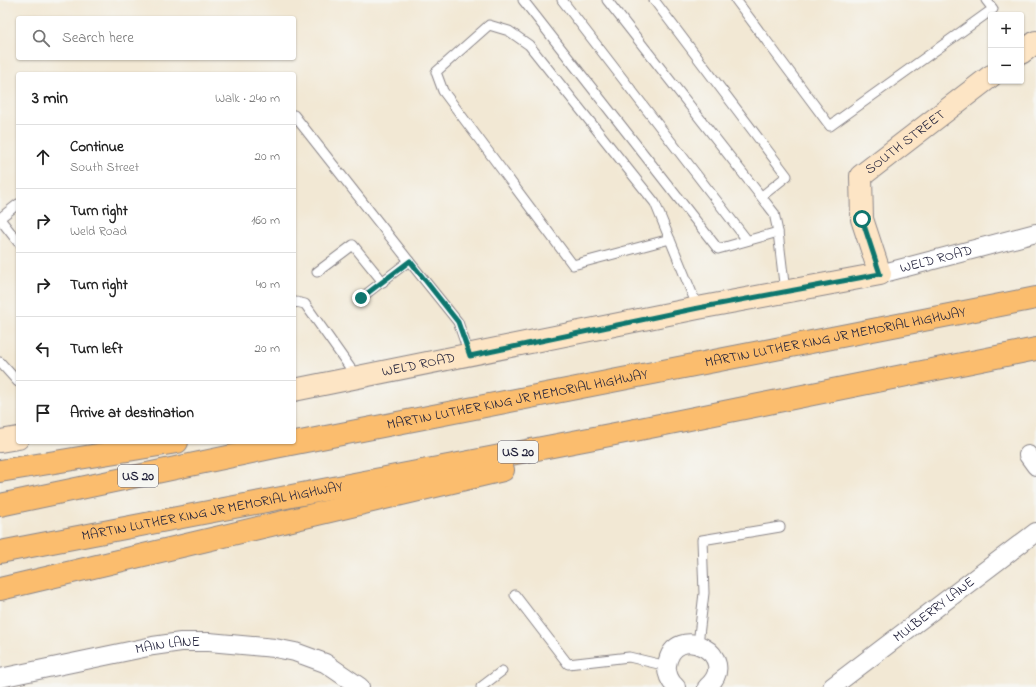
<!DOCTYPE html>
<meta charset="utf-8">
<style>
:root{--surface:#fff;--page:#f2f2f2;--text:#222;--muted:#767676;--line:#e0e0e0}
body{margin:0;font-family:"Indie Flower",sans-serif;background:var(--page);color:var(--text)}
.controls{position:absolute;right:12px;top:12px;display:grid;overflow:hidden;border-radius:4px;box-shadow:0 1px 3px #0004}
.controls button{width:36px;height:36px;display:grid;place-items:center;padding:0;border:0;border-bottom:1px solid var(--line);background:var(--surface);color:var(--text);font:20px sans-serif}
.stop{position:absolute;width:12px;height:12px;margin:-9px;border:3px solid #0f766e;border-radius:50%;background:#fff}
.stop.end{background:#0f766e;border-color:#fff;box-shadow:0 1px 4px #0008}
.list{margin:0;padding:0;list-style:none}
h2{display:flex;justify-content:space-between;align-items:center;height:52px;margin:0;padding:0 16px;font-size:17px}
h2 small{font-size:13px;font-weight:400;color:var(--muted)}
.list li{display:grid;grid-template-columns:26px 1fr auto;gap:12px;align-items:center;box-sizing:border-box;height:64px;padding:0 16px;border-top:1px solid var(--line)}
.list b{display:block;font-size:15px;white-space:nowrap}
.list p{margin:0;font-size:13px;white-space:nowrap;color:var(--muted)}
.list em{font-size:13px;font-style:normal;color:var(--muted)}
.icon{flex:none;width:22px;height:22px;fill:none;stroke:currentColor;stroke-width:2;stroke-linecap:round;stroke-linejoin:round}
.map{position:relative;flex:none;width:1036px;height:687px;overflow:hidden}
.search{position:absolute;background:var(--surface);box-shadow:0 1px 3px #0004;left:16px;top:16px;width:280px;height:44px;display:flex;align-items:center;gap:10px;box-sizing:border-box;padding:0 14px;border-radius:4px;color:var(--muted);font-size:15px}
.panel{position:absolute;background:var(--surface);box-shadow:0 1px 3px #0004;left:16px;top:72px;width:280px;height:372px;border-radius:4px}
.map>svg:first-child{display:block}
</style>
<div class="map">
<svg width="1036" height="687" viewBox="0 0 1036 687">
<rect width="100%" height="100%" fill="#f6f6f2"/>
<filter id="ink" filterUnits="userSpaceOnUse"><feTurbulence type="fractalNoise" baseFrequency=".025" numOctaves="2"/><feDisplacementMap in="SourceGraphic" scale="8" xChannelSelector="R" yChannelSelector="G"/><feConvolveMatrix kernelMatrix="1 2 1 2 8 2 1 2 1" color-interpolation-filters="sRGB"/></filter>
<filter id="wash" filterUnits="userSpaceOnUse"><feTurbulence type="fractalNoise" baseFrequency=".012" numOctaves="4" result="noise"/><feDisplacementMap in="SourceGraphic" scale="16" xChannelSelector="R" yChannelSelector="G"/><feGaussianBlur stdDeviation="0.9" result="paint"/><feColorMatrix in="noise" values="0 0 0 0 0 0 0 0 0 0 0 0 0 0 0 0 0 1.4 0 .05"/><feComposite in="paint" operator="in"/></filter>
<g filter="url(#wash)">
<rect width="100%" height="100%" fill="#f2e8d4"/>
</g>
<g filter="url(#ink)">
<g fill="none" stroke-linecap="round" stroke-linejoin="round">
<defs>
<g id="lane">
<path d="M523,0L718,249L778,232L785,292"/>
<path d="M562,0L747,240"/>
<path d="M607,0L774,213L778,232"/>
<path d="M654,0L787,176L762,196"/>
<path d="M736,0L830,126L993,9L986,0"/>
<path d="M294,115L409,261"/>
<path d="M0,218L18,204"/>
<path d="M0,219L18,242"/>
<path d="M670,239L573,265L443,91L436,72L489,25L509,31L529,45L655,203L698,308"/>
<path d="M317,272L353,245L383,282"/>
<path d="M361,298L409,261L458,322L469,354"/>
<path d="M294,303L296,302L305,304L356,376"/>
<path d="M0,362L18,382"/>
<path d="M515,595L568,664L629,657L667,666"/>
<path d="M698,644L704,593L702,540L780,527"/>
<path d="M481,687L502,671"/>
</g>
<g id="street">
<path id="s1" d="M880,274L1036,233"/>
<path d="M1028,455L1036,466"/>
<path id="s2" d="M0,678L153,646L181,642H209L275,648L295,652L325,663L360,687"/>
<path d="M676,687C670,682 666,673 667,665C674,619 743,656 707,687"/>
<path id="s3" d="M832,687L1036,532"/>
</g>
<g id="secondary">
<path d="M1021,53L1036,42"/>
<path id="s4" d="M294,390L698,308L880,274L862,219L861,176L991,76"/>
<path d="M0,441L18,438"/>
</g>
<g id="highway">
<path d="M0,471L177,442"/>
<path id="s5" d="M0,505L275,447L1036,298"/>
<path id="s6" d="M0,552L620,433L1036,349"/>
<path d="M0,589L503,470"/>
</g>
</defs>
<use href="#lane" stroke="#8a8588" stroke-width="11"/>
<use href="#street" stroke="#8a8588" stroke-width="20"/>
<use href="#secondary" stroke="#8a8588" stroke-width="24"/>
<use href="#highway" stroke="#8a8588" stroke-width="24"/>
<use href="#lane" stroke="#fff" stroke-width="9"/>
<use href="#street" stroke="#fff" stroke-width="18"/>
<use href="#secondary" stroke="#fde5c5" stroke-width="22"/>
<use href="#highway" stroke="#fbbd6e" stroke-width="22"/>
</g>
</g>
<g fill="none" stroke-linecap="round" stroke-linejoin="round" filter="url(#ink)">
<path stroke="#0f766e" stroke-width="5" d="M361,298L410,261L458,322L470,356L698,308L880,274L862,219"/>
</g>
<g text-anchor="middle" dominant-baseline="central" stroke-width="3" stroke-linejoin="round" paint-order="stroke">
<g fill="#f6f6f2" stroke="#626272" stroke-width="1">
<rect x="498" y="441" width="40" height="22" rx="3"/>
<rect x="118" y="465" width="40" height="22" rx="3"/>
</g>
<g font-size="13" font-weight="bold" fill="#22223b">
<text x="518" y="452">US 20</text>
<text x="138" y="476">US 20</text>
</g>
<g font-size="14" fill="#22223b" stroke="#f6f6f2">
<text stroke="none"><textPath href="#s4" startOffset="754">SOUTH STREET</textPath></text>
<text stroke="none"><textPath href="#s1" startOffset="58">WELD ROAD</textPath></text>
<text stroke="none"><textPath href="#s5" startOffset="852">MARTIN LUTHER KING JR MEMORIAL HIGHWAY</textPath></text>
<text stroke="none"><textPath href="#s4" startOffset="127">WELD ROAD</textPath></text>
<text stroke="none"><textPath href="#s5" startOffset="528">MARTIN LUTHER KING JR MEMORIAL HIGHWAY</textPath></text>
<text stroke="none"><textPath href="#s6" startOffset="216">MARTIN LUTHER KING JR MEMORIAL HIGHWAY</textPath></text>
<text stroke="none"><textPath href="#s3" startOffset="128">MULBERRY LANE</textPath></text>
<text stroke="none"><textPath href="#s2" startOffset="171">MAIN LANE</textPath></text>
</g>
</g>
</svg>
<div class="controls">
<button>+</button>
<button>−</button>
</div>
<div class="stop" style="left:862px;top:219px"></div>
<div class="stop end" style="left:361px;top:298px"></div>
<div class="search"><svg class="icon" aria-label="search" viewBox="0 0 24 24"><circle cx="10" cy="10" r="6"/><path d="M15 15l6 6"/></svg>Search here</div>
<section class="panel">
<h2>3 min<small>Walk · 240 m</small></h2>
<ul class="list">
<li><svg class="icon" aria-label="ahead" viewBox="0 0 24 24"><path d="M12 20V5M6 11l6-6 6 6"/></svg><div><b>Continue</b><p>South Street</p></div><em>20 m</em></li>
<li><svg class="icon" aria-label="right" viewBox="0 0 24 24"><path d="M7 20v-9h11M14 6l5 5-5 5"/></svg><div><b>Turn right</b><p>Weld Road</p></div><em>160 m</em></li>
<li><svg class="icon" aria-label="right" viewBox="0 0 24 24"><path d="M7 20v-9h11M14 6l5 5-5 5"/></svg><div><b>Turn right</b></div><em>40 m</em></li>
<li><svg class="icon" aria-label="left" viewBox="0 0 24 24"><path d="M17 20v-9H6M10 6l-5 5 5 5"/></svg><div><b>Turn left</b></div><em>20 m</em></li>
<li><svg class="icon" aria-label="arrive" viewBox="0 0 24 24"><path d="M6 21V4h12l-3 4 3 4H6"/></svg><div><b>Arrive at destination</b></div></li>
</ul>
</section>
</div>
